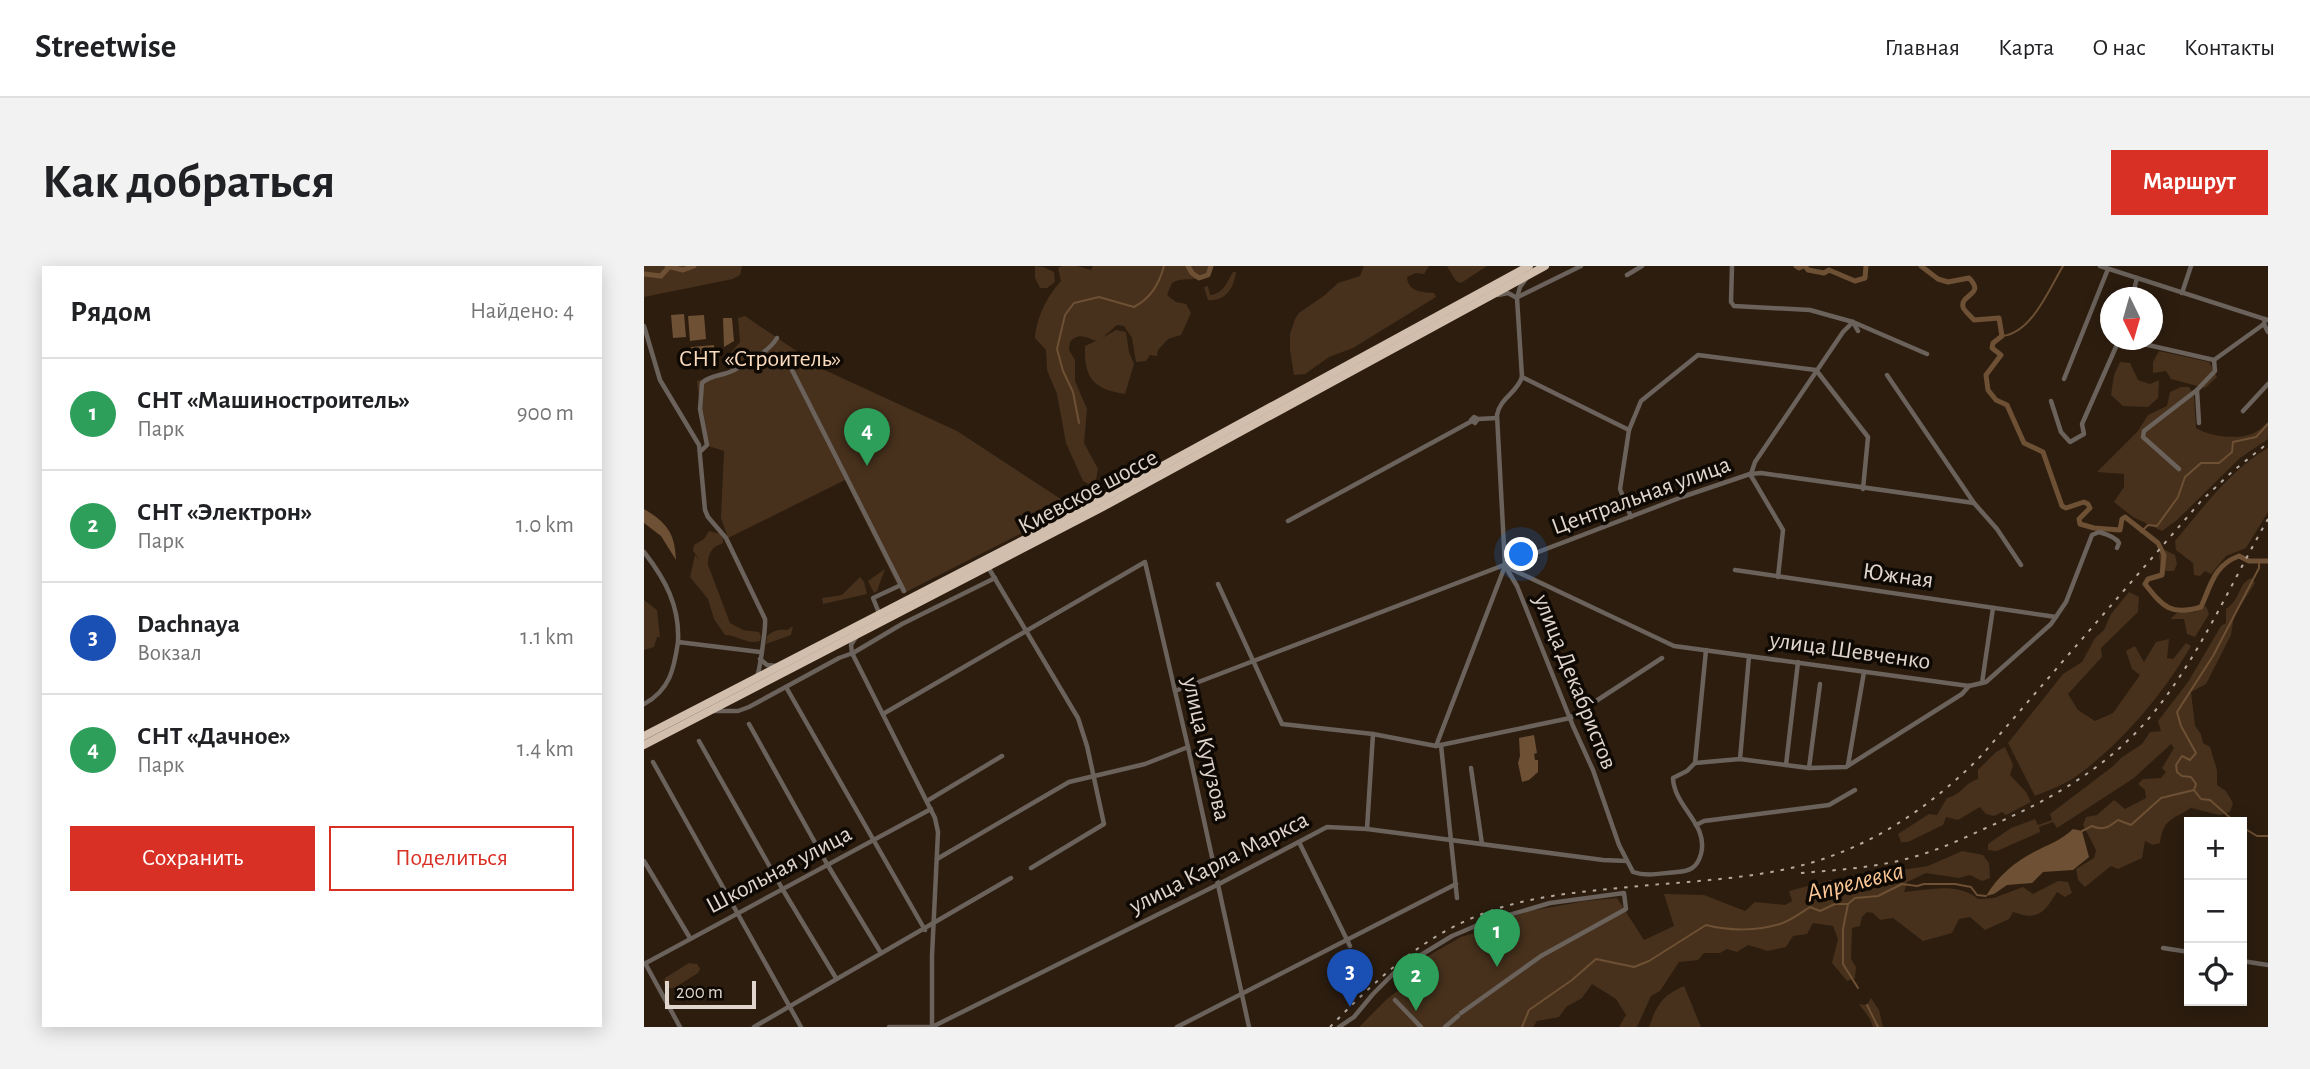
<!DOCTYPE html>
<html lang="ru">
<meta charset="utf-8">
<style>
:root{--surface:#fff;--page:#f2f2f2;--text:#202124;--muted:#757577;--line:#e0e0e0;--accent:#d93025}
body{margin:0;font-family:"Alegreya Sans",sans-serif;background:var(--page);color:var(--text)}
.controls{position:absolute;right:21px;bottom:21px;display:grid;overflow:hidden;border-radius:0px;box-shadow:0 4px 18px #0003}
.controls button{width:63px;height:63px;display:grid;place-items:center;padding:0;border:0;border-bottom:2px solid var(--line);background:var(--surface);color:var(--text);font:35px sans-serif}
.compass{position:absolute;left:1456px;top:21px;width:63px;height:63px;border-radius:50%;background:var(--surface);box-shadow:0 4px 18px #0003;rotate:175deg}
.scale{position:absolute;left:21px;bottom:18px;width:91px;box-sizing:border-box;padding-left:7px;border:4px solid #e1d6cd;border-top:0;font-size:19px;line-height:24px;white-space:nowrap;color:#e1d6cd;-webkit-text-stroke:5px #0f0904;paint-order:stroke}
.you{position:absolute;left:878px;top:289px;width:24px;height:24px;margin:-18px;border:5px solid #fff;border-radius:50%;background:#1a73e8;box-shadow:0 0 0 10px #1a73e833}
.badge{display:grid;place-items:center;width:46px;height:46px;border-radius:50%;background:var(--accent);color:#fff;font-size:23px;font-weight:700}
.pin{position:absolute;translate:-50% -58px;filter:drop-shadow(0 2px 4px #0008)}
.pin::after{content:'';position:absolute;top:37px;width:24px;height:21px;background:inherit;clip-path:polygon(0 0,100% 0,50% 100%)}
.list{margin:0;padding:0;list-style:none}
h2{display:flex;justify-content:space-between;align-items:center;height:91px;margin:0;padding:0 28px;font-size:30px}
h2 small{font-size:23px;font-weight:400;color:var(--muted)}
.list li{display:grid;grid-template-columns:46px 1fr auto;gap:21px;align-items:center;box-sizing:border-box;height:112px;padding:0 28px;border-top:2px solid var(--line)}
.list b{display:block;font-size:26px;white-space:nowrap}
.list p{margin:0;font-size:23px;white-space:nowrap;color:var(--muted)}
.list em{font-size:23px;font-style:normal;color:var(--muted)}
.actions{display:flex;gap:14px;padding:21px 28px}
.actions a{flex:1;padding:16px 0;border:2px solid var(--accent);border-radius:0px;text-align:center;font-size:24px;color:var(--accent)}
.actions .main{background:var(--accent);color:#fff}
.icon{flex:none;width:38px;height:38px;fill:none;stroke:currentColor;stroke-width:2;stroke-linecap:round;stroke-linejoin:round}
.map{position:relative;flex:none;width:1624px;height:761px;overflow:hidden;border-radius:0px}
header{display:flex;align-items:center;gap:42px;box-sizing:border-box;height:98px;padding:0 35px;background:var(--surface);border-bottom:2px solid var(--line)}
header strong{font-size:33px}
nav{display:flex;gap:38px;margin-inline-start:auto;font-size:24px}
.intro{display:flex;align-items:center;justify-content:space-between;box-sizing:border-box;height:168px;padding:0 42px}
h1{margin:0;font-size:49px}
.button{padding:18px 32px;border-radius:0px;background:var(--accent);color:#fff;font-size:24px;font-weight:700}
main{display:flex;gap:42px;padding:0 42px}
aside{flex:1;background:var(--surface);border-radius:0px;box-shadow:0 4px 18px #0003}
.map>svg:first-child{display:block}
</style>
<header>
<strong>Streetwise</strong>
<nav><a>Главная</a><a>Карта</a><a>О нас</a><a>Контакты</a></nav>
</header>
<div class="intro"><h1>Как добраться</h1><a class="button">Маршрут</a></div>
<main>
<aside>
<h2>Рядом<small>Найдено: 4</small></h2>
<ul class="list">
<li><span class="badge" style="background:#2e9e5b">1</span><div><b>СНТ «Машиностроитель»</b><p>Парк</p></div><em>900 m</em></li>
<li><span class="badge" style="background:#2e9e5b">2</span><div><b>СНТ «Электрон»</b><p>Парк</p></div><em>1.0 km</em></li>
<li><span class="badge" style="background:#1a4fb4">3</span><div><b>Dachnaya</b><p>Вокзал</p></div><em>1.1 km</em></li>
<li><span class="badge" style="background:#2e9e5b">4</span><div><b>СНТ «Дачное»</b><p>Парк</p></div><em>1.4 km</em></li>
</ul>
<div class="actions"><a class="main">Сохранить</a><a>Поделиться</a></div>
</aside>
<div class="map">
<svg width="1624" height="761" viewBox="0 0 1624 761">
<rect width="100%" height="100%" fill="#2c1d0f"/>
<g fill="#47311c">
<path d="M0,0H98L96,9L89,13L0,31Z"/>
<path d="M391,0L399,1L410,6L411,16L403,22H396L391,12Z"/>
<path d="M433,0L447,4L449,0H567C561,21 542,8 528,17L523,29L532,36L542,38L547,47L537,69L524,73L514,84L513,90L506,89L502,95L492,96L488,72L480,60L473,59L458,72L472,64L482,66L485,86L490,98L481,128C449,123 440,112 441,80L452,75C442,71 434,66 426,76L425,84L431,94V115L443,143L440,177L454,203L452,213L446,219L439,215L422,177L413,128L403,104L402,84L391,72C392,53 403,30 417,15L414,2L418,0Z"/>
<path d="M720,0H785L780,8L772,7L763,11C764,26 778,26 790,27L792,31L709,82L685,91L661,108L650,109L646,84V68L651,53L655,47L681,29L694,17L716,10Z"/>
<path d="M803,0H843L817,17L812,15Z"/>
<path d="M589,6H592C590,22 581,36 564,34L560,21L564,20L566,29C579,28 583,16 589,6Z"/>
<path d="M101,50L157,88L159,94L313,165L429,241L258,328L201,214L84,272L77,252L80,185L61,179L53,115L86,105L85,89L96,76L94,52Z"/>
<path d="M1515,85L1565,96L1573,111L1561,122L1527,113L1522,105L1509,107V96Z"/>
<path d="M1476,96L1486,97L1494,114L1506,118L1515,114L1514,132L1504,141L1479,140L1467,129L1470,109Z"/>
<path d="M1537,121H1545L1550,130L1552,162C1567,171 1594,174 1610,167C1615,165 1620,159 1624,156V173L1596,192L1533,254L1518,265L1489,251L1470,236L1480,221V208L1453,206L1494,165L1504,149L1523,140L1526,126Z"/>
<path d="M1624,182V246L1602,282L1582,290L1567,308L1561,305L1556,310L1550,309L1549,297L1532,284L1531,275C1558,243 1586,204 1624,182Z"/>
<path d="M65,265L76,268L79,273V277C67,281 64,288 64,299L86,357L99,364L115,366L117,370L116,375C103,379 93,369 81,369L70,353L64,333L46,311L51,289L56,294L49,285L50,279L60,273Z"/>
<path d="M1521,284L1531,289L1533,298L1530,305H1522L1517,303L1515,289Z"/>
<path d="M241,303L233,325L230,327L224,315Z"/>
<path d="M216,311L220,316L223,328L179,338L178,332L198,329Z"/>
<path d="M1607,312L1611,317L1590,350L1587,369L1562,418L1547,426L1551,460L1557,468L1559,477L1566,481L1573,504V519L1582,525L1589,537L1586,546L1575,549L1547,542C1528,554 1519,553 1516,577L1509,579L1501,575L1498,592L1474,603L1467,600L1441,621L1434,614L1432,603L1450,592L1452,584L1439,559L1442,551L1453,549L1470,534L1481,543L1502,532L1501,524L1494,518L1499,513L1517,512L1522,506L1518,502L1530,482L1527,478L1490,512L1413,562L1409,556L1395,561L1396,566L1353,585L1344,584V578L1367,562L1391,553L1394,559L1408,554L1406,548L1468,501L1477,492L1498,478L1506,466L1517,465L1514,455L1544,416L1577,360L1582,357V343C1598,332 1593,319 1607,312Z"/>
<path d="M1485,326L1495,331L1494,346L1457,382L1458,391L1424,428L1434,444L1451,455L1469,447L1496,409L1488,403L1482,385L1491,380L1500,396L1512,376L1525,373L1523,392L1529,393L1542,377L1547,380C1520,427 1479,476 1434,509C1422,518 1405,524 1391,530L1364,477L1419,408L1438,396L1451,372L1460,364L1467,348Z"/>
<path d="M0,334L13,344L16,371H13L10,381L0,384Z"/>
<path d="M1562,340L1565,348L1551,371L1543,368L1540,353H1526L1533,347L1551,346Z"/>
<path d="M149,360L147,369L122,378L123,370C130,364 135,363 143,364Z"/>
<path d="M1361,481L1369,499L1366,509L1382,526L1387,536L1362,549L1358,546L1350,550L1342,548L1336,541L1314,554L1302,551L1299,559L1264,576H1257L1254,568L1285,548L1293,549L1303,532C1319,528 1320,517 1334,513V504L1352,486Z"/>
<path d="M1318,585L1339,589L1345,597L1346,612L1338,615L1326,609L1315,612L1282,607L1263,616L1260,626C1285,624 1314,616 1334,633L1350,632L1379,621L1389,628L1414,615L1424,616L1428,627L1421,631L1413,626C1400,647 1394,655 1369,646L1365,653L1341,664L1326,651L1315,653L1308,667L1279,675L1249,652L1236,654L1229,647L1223,646L1218,651L1216,660L1208,662L1207,693L1212,701L1211,712L1203,715L1188,697L1194,673L1189,660L1169,657L1163,668L1149,670L1142,681L1124,685L1104,679L1093,686L1083,683L1076,687H1060L1054,694L1035,696L1016,725L1007,730L993,761H975L982,749L972,733L948,718L938,732L922,741L915,751L893,755L889,761H715L743,733L778,706L777,694L817,671L830,667L829,664L886,645L941,635L973,632L1000,674L1030,660L1020,628L1060,629L1101,645L1111,636L1141,639L1148,635L1145,625L1186,614L1210,616L1224,609L1284,600Z"/>
<path d="M45,697L53,698L56,703L54,707L30,722H22L20,717L21,712Z"/>
<path d="M1040,720L1057,761H1005C1013,738 1018,730 1040,720Z"/>
<path d="M1227,732L1235,744L1239,761H1229L1226,753L1215,738L1223,739Z"/>
</g>
<g fill="#6e5034">
<path d="M40,48L42,71L29,72L27,49Z"/>
<path d="M60,49L62,73L46,75L44,50Z"/>
<path d="M79,52H88L90,75L80,81Z"/>
<path d="M70,79L71,90L47,91V81Z"/>
<path d="M0,243C23,257 31,267 32,294L17,270L0,257Z"/>
<path d="M890,469L893,487L890,488L891,494H894V506L885,514L878,516L874,497L876,490L875,472Z"/>
<path d="M1429,563L1438,565L1445,591L1429,604L1399,606L1388,617L1363,619L1350,628L1342,630C1354,609 1374,593 1396,583C1410,576 1417,574 1429,563Z"/>
</g>
<g fill="none" stroke-linecap="round" stroke-linejoin="round">
<g stroke="#6e5034" stroke-width="2">
<path d="M1358,70C1388,67 1405,23 1419,0"/>
<path d="M435,157L429,126L419,105L413,83L421,49L430,37L455,31L490,41C507,32 515,18 520,0"/>
<path d="M1497,266L1504,259L1513,260L1534,231L1541,211L1557,197H1575L1588,186L1589,176L1612,171L1624,158"/>
<path d="M1550,524L1557,533L1566,534L1591,556"/>
<path d="M1598,561L1613,570H1624"/>
<path d="M1438,565L1448,560C1459,565 1465,561 1474,554L1487,559L1517,532L1550,524L1552,518L1547,511L1538,510L1533,506L1532,499L1538,490L1546,494L1552,487L1537,460L1533,446L1569,390L1615,302V295"/>
<path d="M1204,638L1199,663V698L1214,722"/>
<path d="M1223,739L1234,761"/>
<path d="M878,761L885,744L928,714L952,693L990,701L1005,695L1062,659C1085,665 1113,665 1136,658C1146,655 1157,647 1166,641L1176,645L1191,638H1204L1211,632L1234,630L1258,618L1273,620L1280,618H1311L1327,621L1333,629L1342,630"/>
</g>
<g stroke="#6e5034" stroke-width="5">
<path d="M23,0L39,4L50,0"/>
<path d="M544,0L548,7L555,12L564,9L567,0"/>
<path d="M1152,0L1155,2L1159,0"/>
<path d="M1161,0L1164,4L1180,7L1185,4L1211,15L1221,12L1222,0"/>
<path d="M1277,0L1294,13L1304,16L1325,12C1342,29 1316,28 1319,41C1320,45 1327,50 1330,54L1355,52L1358,70L1349,77L1348,82L1357,89L1342,109L1344,124L1352,134L1363,139L1380,177L1399,186L1418,240L1422,242L1440,236L1444,238L1446,242L1435,253L1436,258L1450,262L1476,264L1478,253L1481,251L1514,277L1520,289L1518,309L1504,313L1501,318C1519,341 1527,350 1557,341C1567,319 1570,299 1595,290L1605,295H1624"/>
<path d="M0,8L17,10L25,1"/>
</g>
<g stroke="#6a625b" stroke-width="4.5">
<path d="M1088,0L1087,36L1090,40L1166,44L1209,56L1283,88"/>
<path d="M1456,0L1624,54"/>
<path d="M983,9L998,0"/>
<path d="M882,13L876,21L873,32L878,111C873,127 856,132 853,149L861,300L873,320L929,460L949,504L975,579L989,606C1003,611 1018,607 1033,606C1046,605 1053,602 1057,588C1065,558 1030,541 1029,512L1043,505L1051,497L1096,493L1165,502L1202,501L1318,428L1325,420"/>
<path d="M1538,27L1547,0"/>
<path d="M854,29L864,27L873,32"/>
<path d="M874,31L937,0"/>
<path d="M1488,32L1493,12"/>
<path d="M1620,58L1624,66"/>
<path d="M0,60L16,114L55,179L61,244L64,251L82,272L121,353C122,360 116,404 113,410"/>
<path d="M1482,74L1570,94L1620,58L1621,53"/>
<path d="M148,104L260,325"/>
<path d="M1243,109L1330,237L1353,263L1377,299"/>
<path d="M878,111L985,164"/>
<path d="M1420,113L1464,3"/>
<path d="M1407,135L1417,166L1426,176L1440,168L1438,158L1475,74"/>
<path d="M1599,145L1624,118"/>
<path d="M834,153L830,151L827,154L831,157L834,153L853,152"/>
<path d="M1555,157L1553,124L1571,105L1570,94"/>
<path d="M57,185L63,179L56,143L58,117C66,109 78,110 88,105C103,97 125,86 133,72"/>
<path d="M1535,203L1499,171L1500,165L1553,124"/>
<path d="M1106,208L1139,264L1134,311"/>
<path d="M1107,208L1111,196L1199,66L1209,56L1214,65"/>
<path d="M987,251L976,223L985,164L997,135L1054,89L1172,104L1224,171L1219,223"/>
<path d="M644,255L828,155"/>
<path d="M0,286C21,313 36,340 34,376"/>
<path d="M344,301L434,452L443,480L460,558L387,602"/>
<path d="M1091,304L1412,351"/>
<path d="M574,318L638,458L729,468L792,480L926,452L1018,392"/>
<path d="M235,347L229,332L257,319"/>
<path d="M212,371L207,379L208,387L291,552L294,566L288,690V761"/>
<path d="M116,393L123,399L133,400"/>
<path d="M1338,417L1349,342"/>
<path d="M142,421L281,664"/>
<path d="M531,425L1038,231L1106,208L1117,207L1330,237"/>
<path d="M0,438C26,424 30,403 34,376L116,386"/>
<path d="M70,445H94L105,441L195,392L209,387L258,358L351,312"/>
<path d="M239,448L501,296L544,481L605,761"/>
<path d="M105,458L183,598L237,687"/>
<path d="M55,475L139,624L192,712"/>
<path d="M797,479L813,632"/>
<path d="M792,480L861,300L1030,380L1325,420L1342,416L1407,358L1422,336L1448,269L1455,266C1462,268 1472,271 1475,277L1473,282"/>
<path d="M1096,493L1105,390"/>
<path d="M9,496L157,761"/>
<path d="M1051,497L1062,384"/>
<path d="M1142,499L1154,396"/>
<path d="M1204,499L1220,406"/>
<path d="M827,502L838,578"/>
<path d="M1165,502L1176,418"/>
<path d="M283,535L358,490"/>
<path d="M1052,559L1060,555L1185,539L1211,524"/>
<path d="M723,563L729,468"/>
<path d="M655,576L706,680"/>
<path d="M293,593L425,516L501,498L544,481"/>
<path d="M0,595L46,672"/>
<path d="M1519,682L1545,686"/>
<path d="M1598,695L1624,699"/>
<path d="M1,697L36,761"/>
<path d="M0,698L287,543"/>
<path d="M751,734L777,761"/>
<path d="M110,761L367,612"/>
<path d="M245,761H288L575,618L683,561L723,563L959,594L983,595"/>
<path d="M533,761L812,618"/>
<path d="M695,761L710,751L729,728L754,703L808,670L841,656L906,637L980,627L982,643L897,690L817,747"/>
<path d="M801,761L814,750"/>
</g>
<g stroke="#d2beac" stroke-width="8">
<path d="M0,470L443,241L885,0"/>
<path d="M0,479L457,242L901,0"/>
</g>
<g stroke="#b7aba1" stroke-width="2" stroke-dasharray="3.5 7" stroke-linecap="butt">
<path d="M1157,607C1192,604 1228,602 1262,593C1290,586 1316,574 1342,562C1406,534 1466,501 1511,445C1557,387 1587,317 1624,253"/>
<path d="M686,761C731,715 777,671 838,648C885,630 935,626 985,621C1036,616 1088,614 1138,604C1217,588 1282,546 1338,489L1558,234L1589,205L1624,177"/>
</g>
</g>
<g text-anchor="middle" dominant-baseline="central" stroke-width="7" stroke-linejoin="round" paint-order="stroke">
<g font-size="24" fill="#fcdcbf" stroke="#0f0904">
<text x="116" y="93">СНТ «Строитель»</text>
</g>
<g font-size="24" fill="#e1d6cd" stroke="#0f0904">
<text transform="translate(444 226) rotate(-28)">Киевское шоссе</text>
<text transform="translate(997 230) rotate(-20)">Центральная улица</text>
<text transform="translate(1254 310) rotate(8)">Южная</text>
<text transform="translate(1206 385) rotate(8)">улица Шевченко</text>
<text transform="translate(931 416) rotate(68)">улица Декабристов</text>
<text transform="translate(562 483) rotate(77)">улица Кутузова</text>
<text transform="translate(575 597) rotate(-27)">улица Карла Маркса</text>
<text transform="translate(135 604) rotate(-28)">Школьная улица</text>
</g>
<g font-size="26" font-style="italic" fill="#fcc796" stroke="#0f0904">
<text transform="translate(1211 616) rotate(-14)">Апрелевка</text>
</g>
</g>
</svg>
<div class="controls">
<button>+</button>
<button>−</button>
<button><svg class="icon" aria-label="locate" viewBox="0 0 24 24"><circle cx="12" cy="12" r="6"/><path d="M12 2v4M12 18v4M2 12h4M18 12h4"/></svg></button>
</div>
<svg class="compass" viewBox="-18 -18 36 36"><path d="M0-13l5 13h-10z" fill="#e53935"/><path d="M0 13l5-13h-10z" fill="#757577"/></svg>
<div class="scale">200 m</div>
<div class="you"></div>
<div class="pin badge" style="left:853px;top:701px;background:#2e9e5b">1</div>
<div class="pin badge" style="left:772px;top:745px;background:#2e9e5b">2</div>
<div class="pin badge" style="left:706px;top:741px;background:#1a4fb4">3</div>
<div class="pin badge" style="left:223px;top:200px;background:#2e9e5b">4</div>
</div>
</main>
